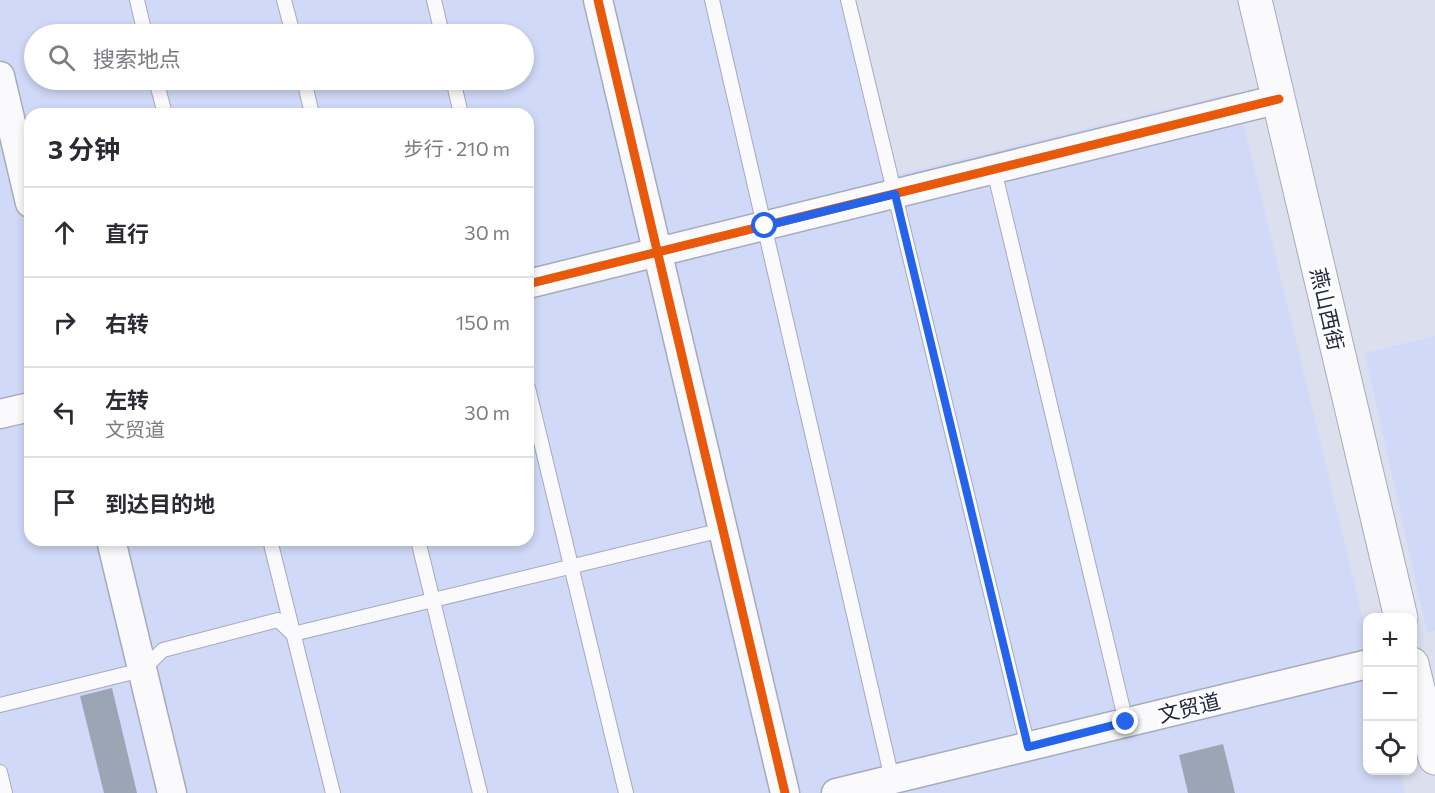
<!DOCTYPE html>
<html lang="zh">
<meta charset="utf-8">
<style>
:root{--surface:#fff;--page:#f7f7f7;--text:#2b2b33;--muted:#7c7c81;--line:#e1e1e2}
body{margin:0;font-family:Commissioner,"Noto Sans SC",sans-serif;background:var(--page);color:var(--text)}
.controls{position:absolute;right:18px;bottom:18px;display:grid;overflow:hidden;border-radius:12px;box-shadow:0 3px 9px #0003}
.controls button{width:54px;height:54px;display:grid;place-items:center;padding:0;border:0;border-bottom:2px solid var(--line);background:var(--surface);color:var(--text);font:30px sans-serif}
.stop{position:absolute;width:18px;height:18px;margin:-14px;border:4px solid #2563eb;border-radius:50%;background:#fff}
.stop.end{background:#2563eb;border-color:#fff;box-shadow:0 2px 6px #0008}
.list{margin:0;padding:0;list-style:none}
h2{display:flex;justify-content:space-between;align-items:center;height:78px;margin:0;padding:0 24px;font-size:26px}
h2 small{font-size:20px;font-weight:400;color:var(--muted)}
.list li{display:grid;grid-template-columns:39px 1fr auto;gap:18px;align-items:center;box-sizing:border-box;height:90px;padding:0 24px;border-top:2px solid var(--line)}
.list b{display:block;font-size:22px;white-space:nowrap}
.list p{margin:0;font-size:20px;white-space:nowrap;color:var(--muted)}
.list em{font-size:20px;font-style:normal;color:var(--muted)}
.icon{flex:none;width:33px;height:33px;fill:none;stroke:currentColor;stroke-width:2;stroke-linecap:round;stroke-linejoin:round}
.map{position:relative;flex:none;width:1435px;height:793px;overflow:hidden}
.search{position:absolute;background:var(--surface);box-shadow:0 3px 9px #0003;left:24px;top:24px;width:510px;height:66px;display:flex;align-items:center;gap:15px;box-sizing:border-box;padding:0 21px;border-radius:33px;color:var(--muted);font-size:22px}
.panel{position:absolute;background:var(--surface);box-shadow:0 3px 9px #0003;left:24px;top:108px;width:510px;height:438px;border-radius:18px}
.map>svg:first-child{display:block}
</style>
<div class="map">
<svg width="1435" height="793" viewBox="0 0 1435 793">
<rect width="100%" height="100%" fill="#dce0ee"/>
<g fill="#d0d9f7" fill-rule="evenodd">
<path d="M0,0H846L887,177L1236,92L1367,636L1368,770L1400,771L1405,793H0ZM34,34H524V80H34ZM30,114H528V540H30Z"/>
<path d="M1435,336V631L1427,633L1365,353Z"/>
</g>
<g fill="#9ba5b4">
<path d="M112,688L137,793H104L80,696Z"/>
<path d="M1223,744L1235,793H1188L1179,755Z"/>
</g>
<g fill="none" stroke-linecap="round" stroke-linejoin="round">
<defs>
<g id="lane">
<path d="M137,0L145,34"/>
<path d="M284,0L293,34"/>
<path d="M434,0L442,34"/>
<path d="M712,0L892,779"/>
<path d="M848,0L1028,747"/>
<path d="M156,80L165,114"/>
<path d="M304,80L312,114"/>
<path d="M453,80L461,114"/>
<path d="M994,170L1126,722"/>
<path d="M528,388L626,793"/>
<path d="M270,540L333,793"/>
<path d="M418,540L480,793"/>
<path d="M0,705L142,670L163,650L278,620L293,634L722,530"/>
<path d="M0,772L5,793"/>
</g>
<g id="street">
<path d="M598,0L785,793"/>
<path d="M0,76L30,203"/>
<path d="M528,284L1279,99"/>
<path d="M0,414L30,407"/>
<path d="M111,540L172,793"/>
<path d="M836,793L1368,664"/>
</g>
<g id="secondary">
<path d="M1255,0L1401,618"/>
<path d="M1412,664L1435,758"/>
</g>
</defs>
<use href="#lane" stroke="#a6aabb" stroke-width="16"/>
<use href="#street" stroke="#a6aabb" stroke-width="31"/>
<use href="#secondary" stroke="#a6aabb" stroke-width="35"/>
<use href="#lane" stroke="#fafafc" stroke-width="14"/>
<use href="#street" stroke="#fafafc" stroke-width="28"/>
<use href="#secondary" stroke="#fafafc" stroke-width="33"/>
<defs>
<g id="cycleway">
<path d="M598,0L785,793"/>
<path d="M528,284L1279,99"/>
</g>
</defs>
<use href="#cycleway" stroke="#fefefe" stroke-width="13"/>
<use href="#cycleway" stroke="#e8590c" stroke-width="9"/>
</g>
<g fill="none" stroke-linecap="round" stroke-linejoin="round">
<path stroke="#2563eb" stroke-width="8" d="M765,226L895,194L1028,747L1126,722"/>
</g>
<g text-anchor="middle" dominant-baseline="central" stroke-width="6" stroke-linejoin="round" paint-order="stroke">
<g font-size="21" fill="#212840" stroke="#fefefe">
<text transform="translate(1328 309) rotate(77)">燕山西街</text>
<text transform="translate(1189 707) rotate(-14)">文贸道</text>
</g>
</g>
</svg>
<div class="controls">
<button>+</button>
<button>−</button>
<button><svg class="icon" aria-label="locate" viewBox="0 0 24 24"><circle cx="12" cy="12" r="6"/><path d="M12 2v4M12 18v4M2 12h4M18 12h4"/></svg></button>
</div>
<div class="stop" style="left:765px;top:226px"></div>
<div class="stop end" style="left:1126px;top:722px"></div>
<div class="search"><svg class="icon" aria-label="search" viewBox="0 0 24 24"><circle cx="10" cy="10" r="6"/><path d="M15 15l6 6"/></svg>搜索地点</div>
<section class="panel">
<h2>3 分钟<small>步行 · 210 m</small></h2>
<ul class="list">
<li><svg class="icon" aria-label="ahead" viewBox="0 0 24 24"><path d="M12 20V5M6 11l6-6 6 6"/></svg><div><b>直行</b></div><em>30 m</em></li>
<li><svg class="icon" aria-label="right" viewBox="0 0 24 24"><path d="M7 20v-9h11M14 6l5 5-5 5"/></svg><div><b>右转</b></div><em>150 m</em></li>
<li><svg class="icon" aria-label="left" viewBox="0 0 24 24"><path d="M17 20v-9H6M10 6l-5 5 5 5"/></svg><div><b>左转</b><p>文贸道</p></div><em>30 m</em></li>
<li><svg class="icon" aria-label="arrive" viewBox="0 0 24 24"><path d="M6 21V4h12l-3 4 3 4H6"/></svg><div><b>到达目的地</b></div></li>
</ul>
</section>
</div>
